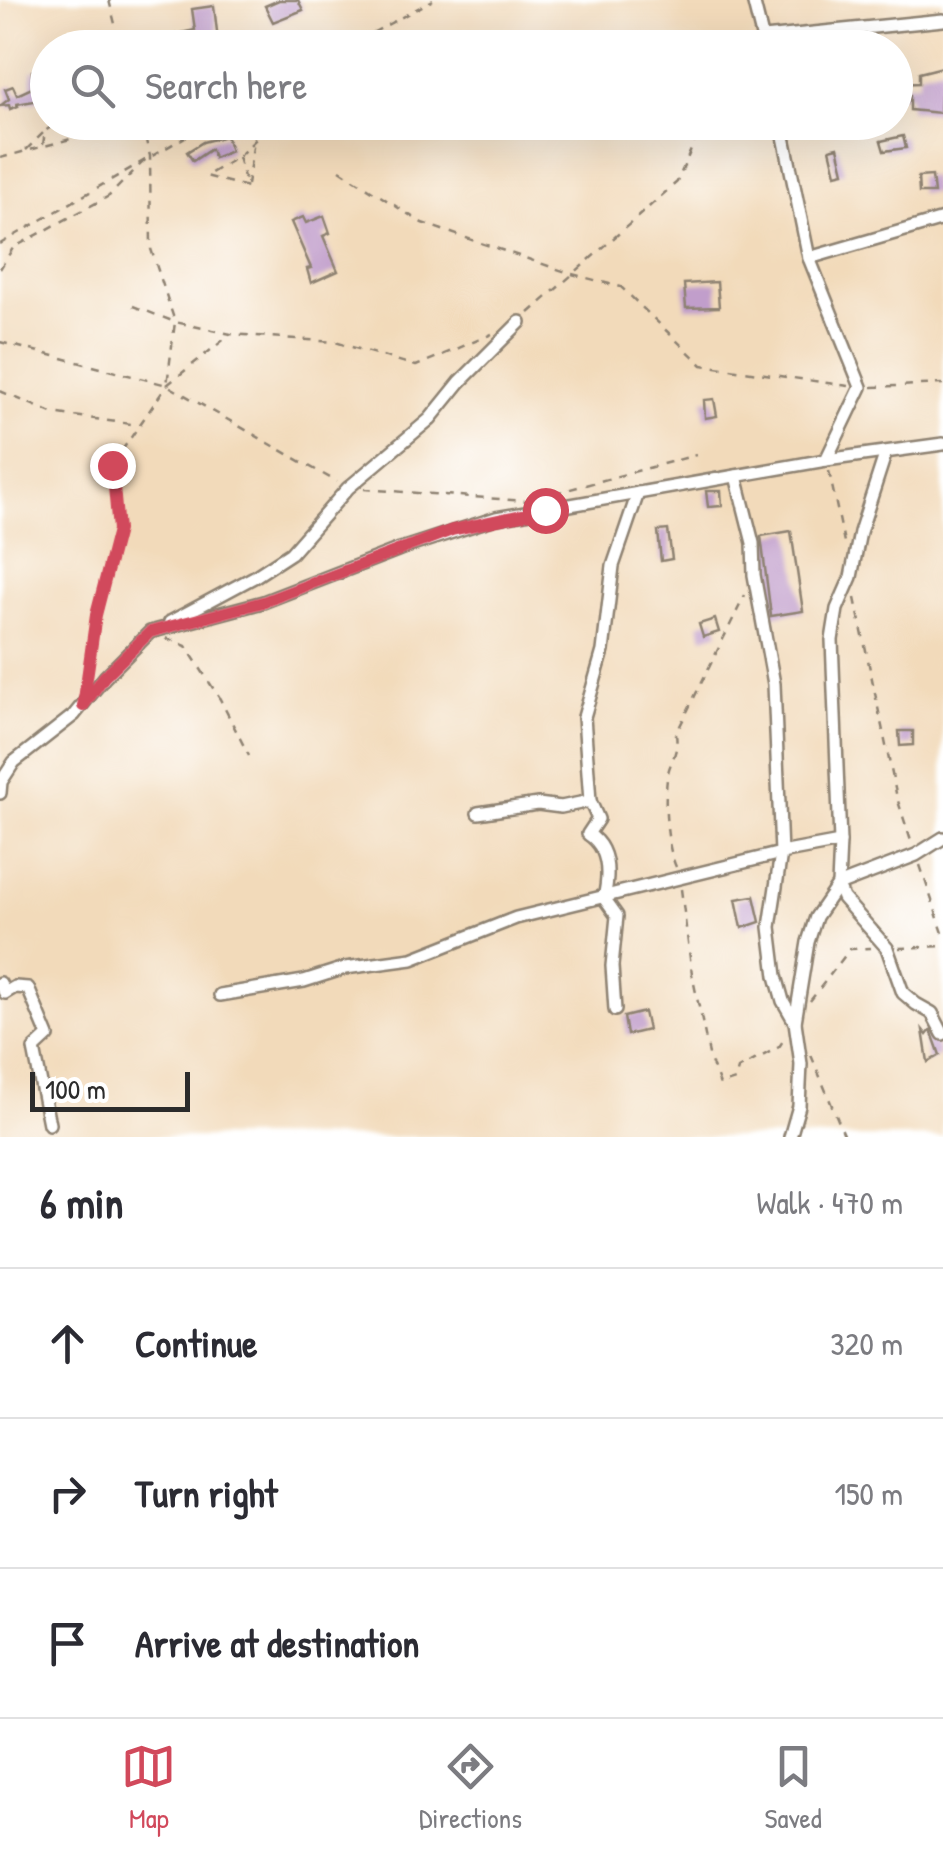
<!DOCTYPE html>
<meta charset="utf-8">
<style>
:root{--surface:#fff;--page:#f7f7f7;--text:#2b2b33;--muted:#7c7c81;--line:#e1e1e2;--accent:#d1495b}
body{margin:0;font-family:"Patrick Hand",sans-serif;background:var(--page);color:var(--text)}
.scale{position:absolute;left:30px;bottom:25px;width:160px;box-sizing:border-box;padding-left:10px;border:5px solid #2b2b2b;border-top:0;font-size:28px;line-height:35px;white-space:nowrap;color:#2b2b2b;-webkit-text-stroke:8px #fff;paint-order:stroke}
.stop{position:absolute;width:30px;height:30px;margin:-22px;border:8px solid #d1495b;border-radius:50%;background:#fff}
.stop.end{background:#d1495b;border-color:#fff;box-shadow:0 2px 10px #0008}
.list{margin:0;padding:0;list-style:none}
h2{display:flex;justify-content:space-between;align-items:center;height:130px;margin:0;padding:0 40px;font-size:42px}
h2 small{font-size:32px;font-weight:400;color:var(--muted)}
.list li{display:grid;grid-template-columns:65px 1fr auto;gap:30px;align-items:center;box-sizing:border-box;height:150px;padding:0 40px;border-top:2px solid var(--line)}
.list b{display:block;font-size:38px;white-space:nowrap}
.list em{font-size:32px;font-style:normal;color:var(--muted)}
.icon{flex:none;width:55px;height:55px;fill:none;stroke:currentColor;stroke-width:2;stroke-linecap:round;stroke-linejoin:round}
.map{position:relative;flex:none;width:943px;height:1137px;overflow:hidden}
.search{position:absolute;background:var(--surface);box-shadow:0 10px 40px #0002;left:30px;right:30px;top:30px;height:110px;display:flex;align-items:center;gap:25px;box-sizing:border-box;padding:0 35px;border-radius:55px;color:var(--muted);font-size:38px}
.sheet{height:580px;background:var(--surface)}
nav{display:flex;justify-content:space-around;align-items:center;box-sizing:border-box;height:140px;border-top:2px solid var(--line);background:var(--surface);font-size:28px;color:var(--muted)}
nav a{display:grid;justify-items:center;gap:5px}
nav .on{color:var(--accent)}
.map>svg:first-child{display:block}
</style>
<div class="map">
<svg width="943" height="1137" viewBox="0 0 943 1137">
<rect width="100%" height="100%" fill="#fff"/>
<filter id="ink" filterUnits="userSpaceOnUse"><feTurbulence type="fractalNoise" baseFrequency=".01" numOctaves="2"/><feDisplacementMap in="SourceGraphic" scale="20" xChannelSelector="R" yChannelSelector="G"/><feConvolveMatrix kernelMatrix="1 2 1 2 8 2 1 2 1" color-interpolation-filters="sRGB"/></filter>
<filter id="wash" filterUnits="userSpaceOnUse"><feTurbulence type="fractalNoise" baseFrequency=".0048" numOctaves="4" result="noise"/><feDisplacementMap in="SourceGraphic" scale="40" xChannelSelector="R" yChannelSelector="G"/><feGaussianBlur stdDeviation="2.25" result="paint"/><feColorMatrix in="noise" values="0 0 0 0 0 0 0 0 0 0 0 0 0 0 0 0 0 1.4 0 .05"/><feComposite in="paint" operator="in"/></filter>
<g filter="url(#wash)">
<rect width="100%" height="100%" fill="#f2daba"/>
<g id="blocks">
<g fill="#c19ecb">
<path d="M279,0H298L303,10L273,22L265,6Z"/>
<path d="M214,6L218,40L170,48L167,36L195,30L192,9Z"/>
<path d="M943,67L940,113L910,110V95L898,96V84L919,83V73Z"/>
<path d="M32,71H39L40,100L17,104L18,106L10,109L9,105L0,106L9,99L5,89L13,86L17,95L32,88Z"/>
<path d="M498,122L501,133L484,138L481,125Z"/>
<path d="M226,136L231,151L214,158L211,149L193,161L187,152L203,142Z"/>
<path d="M903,136L906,148L884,151L881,141Z"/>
<path d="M838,147L844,172L836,174L830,149Z"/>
<path d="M932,176L934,193H919L918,177Z"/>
<path d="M324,216L330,233L323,236L338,271L311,283L307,269L311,268L291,222L303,217L306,223Z"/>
<path d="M717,282L719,307L686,308L684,284Z"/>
<path d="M714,399L717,416L705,418L704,400Z"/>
<path d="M706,491H721L722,506L708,507Z"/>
<path d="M668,530L672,559L661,561L658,531Z"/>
<path d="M791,531L803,611L771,616L761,536Z"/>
<path d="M715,619L719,632L703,637L699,624Z"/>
<path d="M899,731H913V745L900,746Z"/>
<path d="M754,896L760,922L742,928L736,899Z"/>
<path d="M644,1012L648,1030L627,1035L624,1017Z"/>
<path d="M923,1030L927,1035L931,1030L940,1055L928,1062Z"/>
</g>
</g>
</g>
<g filter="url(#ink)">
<use href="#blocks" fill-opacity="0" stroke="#8e8272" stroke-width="2.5"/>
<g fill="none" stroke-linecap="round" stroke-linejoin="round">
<defs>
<g id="minor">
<path d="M753,0L765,48"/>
<path d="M764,38L943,20"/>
<path d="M781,122L809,258L861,387L826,460"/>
<path d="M809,258L943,219"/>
<path d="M736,476L753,543L754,575L774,684L781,853L770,927L776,976L783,1001L795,1022"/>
<path d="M170,622L254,577L291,553L348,488L430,419L460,382L520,322"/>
<path d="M0,793L1,782L14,762L74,715L105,677L150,632L263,602L400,549L496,518L826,460L943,444"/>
<path d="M590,801L584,717L603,651L613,566L638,493"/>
<path d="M478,813L538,804L561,807L590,801L598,819L588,834C610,848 609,876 604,898L617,916L612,966L615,1010"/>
<path d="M943,838L916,855L838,885L843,898L887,948L903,993L916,1004L932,1013L943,1034"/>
<path d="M0,983L5,993L15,987L28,988L48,1036L34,1049L49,1124"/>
<path d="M220,995L304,981L345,968L412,959L516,918L781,853L840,842"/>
<path d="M790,1137L799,1106L801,1064L795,1022L808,942L816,917L838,885L840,842L832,640L837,609L851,577L860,532L886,452"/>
</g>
</defs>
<use href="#minor" stroke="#8e8272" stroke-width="16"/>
<g stroke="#8e8272" stroke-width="2.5" stroke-dasharray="8 8" stroke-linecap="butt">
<path d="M109,0L121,48"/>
<path d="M345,48L433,0"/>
<path d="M141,122L150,156L151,249L175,322L167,385"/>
<path d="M43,145L45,131L58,122"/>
<path d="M26,150L45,131"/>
<path d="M238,157L247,187L206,176L238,157L256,139"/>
<path d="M0,158L78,137L91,122"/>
<path d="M340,170L422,223L572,274L621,287L702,365L849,386"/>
<path d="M247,185L257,122"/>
<path d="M0,244L211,122"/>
<path d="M0,269L13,248L109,196L145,160"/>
<path d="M133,306L175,322L231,334L335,342L416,366L492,334"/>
<path d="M529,313L677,182L697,136L690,122"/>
<path d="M0,342L167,385L337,482"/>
<path d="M872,387L943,384"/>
<path d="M0,391L52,413L138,425"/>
<path d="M829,471L845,547"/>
<path d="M364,489L526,501L696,455"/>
<path d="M855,598L897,798L912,844"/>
<path d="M166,638L186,646L220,699L249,756"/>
<path d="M86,684L95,615L118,530L112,465L167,385L231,334"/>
<path d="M920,865L943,933"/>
<path d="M676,867C666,844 664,804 667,779C669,760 679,756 676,734L745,595"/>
<path d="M681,889L692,974L710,1059L720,1085L735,1080L738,1069L779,1047L786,1036"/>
<path d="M899,948L943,946"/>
<path d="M810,1001L850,949L871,948"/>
<path d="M811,1055L845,1137"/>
</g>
<use href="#minor" stroke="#fff" stroke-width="11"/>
</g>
</g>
<g fill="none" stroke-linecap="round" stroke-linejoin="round" filter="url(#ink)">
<path stroke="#d1495b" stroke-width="12" d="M112,465L118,530L96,615L83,706L104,677L150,632L263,602L452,530L545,510"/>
</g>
</svg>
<div class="scale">100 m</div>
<div class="stop" style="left:545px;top:510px"></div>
<div class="stop end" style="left:112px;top:465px"></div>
<div class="search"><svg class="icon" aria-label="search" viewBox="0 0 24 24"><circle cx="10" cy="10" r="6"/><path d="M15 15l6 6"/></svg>Search here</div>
</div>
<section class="sheet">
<h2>6 min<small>Walk · 470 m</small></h2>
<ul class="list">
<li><svg class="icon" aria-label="ahead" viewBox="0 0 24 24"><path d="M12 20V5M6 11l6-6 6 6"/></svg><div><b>Continue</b></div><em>320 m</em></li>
<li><svg class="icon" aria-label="right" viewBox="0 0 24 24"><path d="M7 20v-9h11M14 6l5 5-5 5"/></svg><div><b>Turn right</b></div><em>150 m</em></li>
<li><svg class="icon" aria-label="arrive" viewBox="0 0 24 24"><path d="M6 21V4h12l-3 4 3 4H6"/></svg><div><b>Arrive at destination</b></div></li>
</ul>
</section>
<nav>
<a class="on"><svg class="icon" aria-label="map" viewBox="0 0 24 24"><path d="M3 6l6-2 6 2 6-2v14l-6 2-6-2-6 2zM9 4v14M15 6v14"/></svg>Map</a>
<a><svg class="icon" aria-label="directions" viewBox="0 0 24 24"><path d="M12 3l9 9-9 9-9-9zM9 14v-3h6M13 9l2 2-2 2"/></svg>Directions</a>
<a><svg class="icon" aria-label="saved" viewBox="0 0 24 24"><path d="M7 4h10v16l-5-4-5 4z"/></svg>Saved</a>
</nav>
